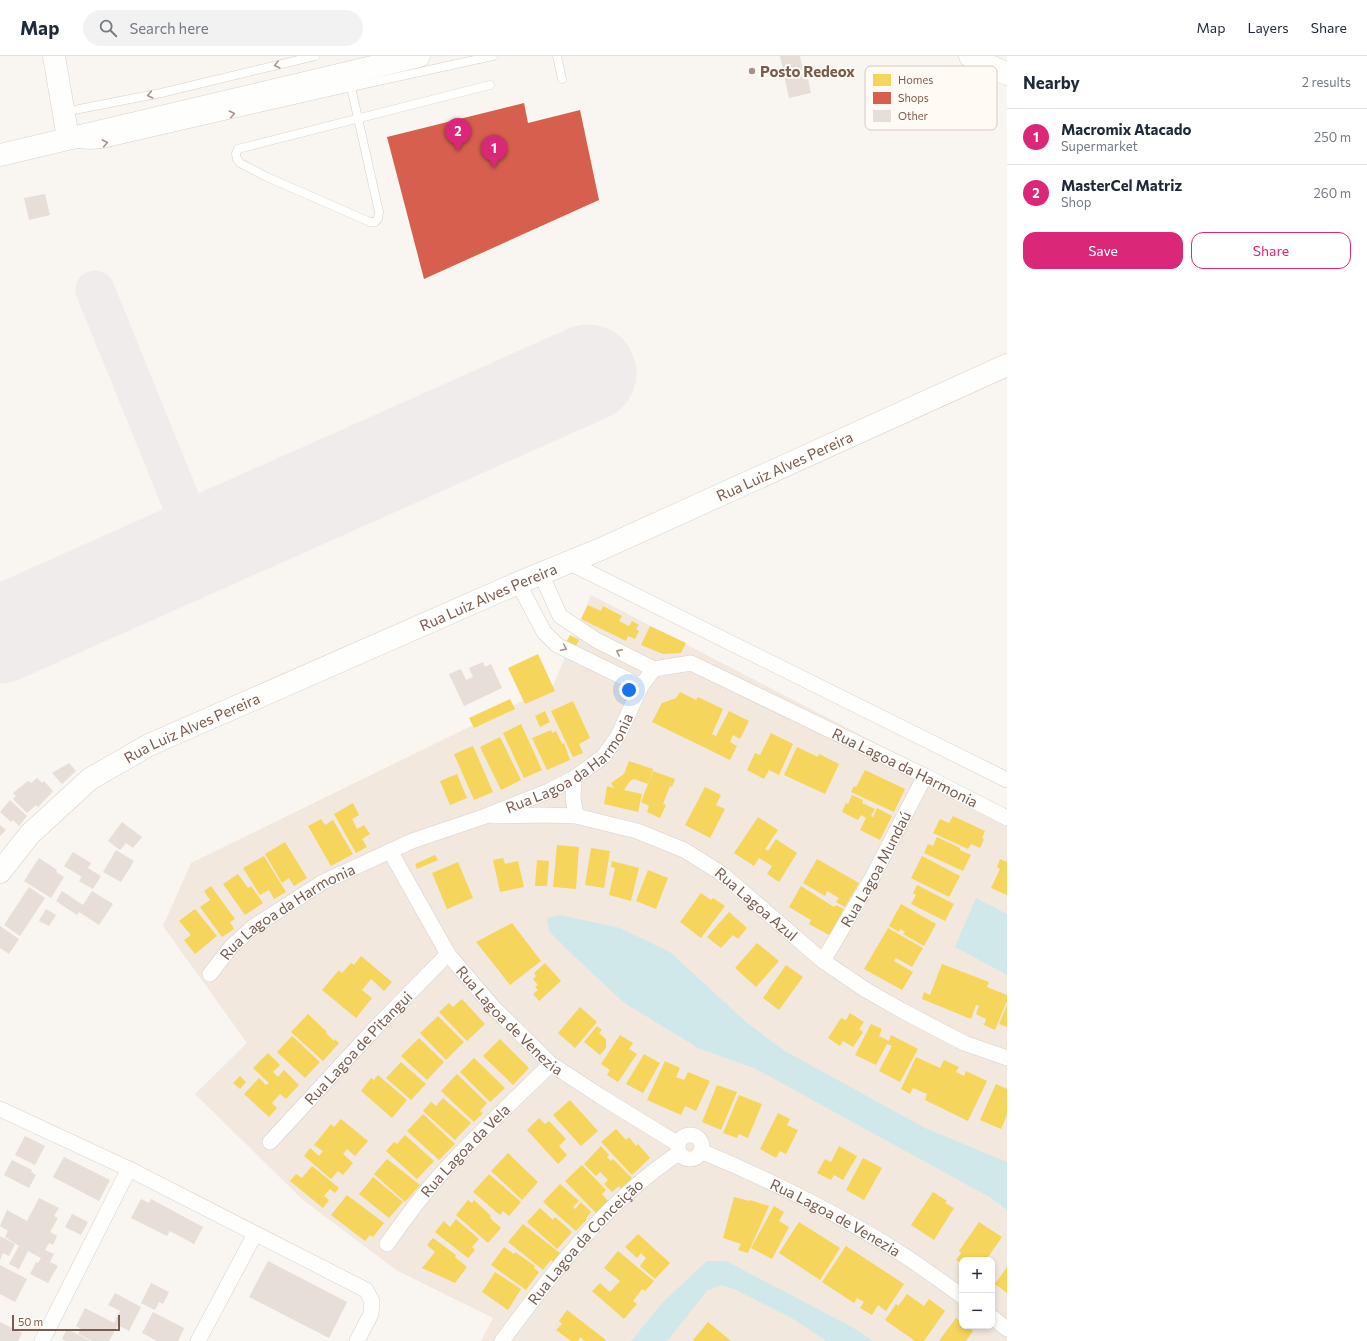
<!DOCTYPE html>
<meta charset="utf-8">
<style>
:root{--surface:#fff;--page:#f2f2f3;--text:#1f2937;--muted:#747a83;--line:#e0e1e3;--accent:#db2777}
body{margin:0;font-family:Commissioner,sans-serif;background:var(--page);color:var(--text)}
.controls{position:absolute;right:12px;bottom:12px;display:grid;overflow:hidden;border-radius:8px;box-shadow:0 2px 6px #0003}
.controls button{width:36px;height:36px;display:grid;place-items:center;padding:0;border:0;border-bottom:1px solid var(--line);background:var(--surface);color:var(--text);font:20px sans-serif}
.scale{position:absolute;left:12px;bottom:10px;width:108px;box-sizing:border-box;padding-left:4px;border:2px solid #7a5c4d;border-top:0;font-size:11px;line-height:14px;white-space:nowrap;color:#7a5c4d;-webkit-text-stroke:3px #fffaf3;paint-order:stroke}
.you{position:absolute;left:629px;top:634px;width:14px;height:14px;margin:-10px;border:3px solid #fff;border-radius:50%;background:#1a73e8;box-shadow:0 0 0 6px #1a73e833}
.badge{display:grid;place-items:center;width:26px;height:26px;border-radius:50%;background:var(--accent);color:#fff;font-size:13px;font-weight:700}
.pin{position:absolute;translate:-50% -33px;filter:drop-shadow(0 1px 2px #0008)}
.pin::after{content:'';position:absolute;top:21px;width:14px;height:12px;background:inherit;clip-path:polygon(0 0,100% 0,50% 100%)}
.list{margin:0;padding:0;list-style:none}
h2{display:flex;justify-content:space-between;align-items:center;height:52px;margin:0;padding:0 16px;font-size:17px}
h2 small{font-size:13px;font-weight:400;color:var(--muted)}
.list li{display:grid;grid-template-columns:26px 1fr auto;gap:12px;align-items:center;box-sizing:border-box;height:56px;padding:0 16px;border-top:1px solid var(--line)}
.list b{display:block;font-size:15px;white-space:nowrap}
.list p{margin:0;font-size:13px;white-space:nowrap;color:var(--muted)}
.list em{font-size:13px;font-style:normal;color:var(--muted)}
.actions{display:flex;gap:8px;padding:12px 16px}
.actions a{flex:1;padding:9px 0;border:1px solid var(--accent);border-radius:12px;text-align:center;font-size:14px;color:var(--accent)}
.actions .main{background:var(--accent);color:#fff}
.icon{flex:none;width:22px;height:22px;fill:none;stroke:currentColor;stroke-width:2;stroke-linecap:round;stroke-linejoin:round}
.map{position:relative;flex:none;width:1007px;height:1285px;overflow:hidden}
header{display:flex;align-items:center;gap:24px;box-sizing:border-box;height:56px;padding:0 20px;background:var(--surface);border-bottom:1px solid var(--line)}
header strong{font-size:19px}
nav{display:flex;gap:22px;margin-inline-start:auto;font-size:14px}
.search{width:280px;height:36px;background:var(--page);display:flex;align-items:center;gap:10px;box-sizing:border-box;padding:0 14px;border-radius:22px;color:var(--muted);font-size:15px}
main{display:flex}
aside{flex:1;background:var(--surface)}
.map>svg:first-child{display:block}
</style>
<header>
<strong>Map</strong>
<div class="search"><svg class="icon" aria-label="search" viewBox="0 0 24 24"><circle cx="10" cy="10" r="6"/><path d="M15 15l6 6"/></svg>Search here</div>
<nav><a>Map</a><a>Layers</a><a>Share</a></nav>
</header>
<main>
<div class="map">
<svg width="1007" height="1285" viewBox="0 0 1007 1285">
<rect width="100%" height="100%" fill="#f9f5f0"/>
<path fill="#f2e8de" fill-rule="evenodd" d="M591,539L1007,755V1285H481L493,1262L396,1214L302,1143L195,1038L247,987L163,870L191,807L553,630ZM962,1204H992V1270H962Z"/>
<g fill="#d0e8ea">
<path d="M976,842L1007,858V919L955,891Z"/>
<path d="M560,859L620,872L670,896L747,967L785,995L925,1072L1007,1106V1154L991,1142L756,1013L698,992L623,946L573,899L549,875L547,862Z"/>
<path d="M707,1205H726L852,1271L873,1285H826L797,1265L736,1234L722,1229L708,1234L667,1285H631L663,1246Z"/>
</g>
<g fill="#f6d55c">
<path d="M588,549L601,555L603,550L622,560L619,565L629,570L632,565L639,569L636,573L639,575L635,583L628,580L626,585L581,563Z"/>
<path d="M650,570L686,587L681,597L663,598L641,589Z"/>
<path d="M570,579L579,584L571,599L562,594Z"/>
<path d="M538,598L555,635L525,648L508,612Z"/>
<path d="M680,636L696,644L698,641L723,653L712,678L716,680L729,655L749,665L740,683L733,679L730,686L737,690L730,704L652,666L662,647L676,642Z"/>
<path d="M510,643L515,653L474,672L469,662Z"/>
<path d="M573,645L590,682L579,688L583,697L573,701L551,655Z"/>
<path d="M545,655L550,666L540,671L535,660Z"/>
<path d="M521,668L542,714L524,722L503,677Z"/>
<path d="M551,674L552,677L556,675L562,688L564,687L570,704L547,714L532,682Z"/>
<path d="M771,677L793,688L779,719L769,714L764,723L747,714L755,697L760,699Z"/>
<path d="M500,681L521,724L501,734L480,691Z"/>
<path d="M473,690L493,736L474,744L454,698Z"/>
<path d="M797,691L818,701L819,698L839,708L825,738L784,719Z"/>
<path d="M629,705L653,713L648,728L634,723L630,725L624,734L642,738L638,756L604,748L607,730L614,732L611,727L624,718Z"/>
<path d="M865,714L905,733L894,756L851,736L854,730L856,731Z"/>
<path d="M653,715L675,723L672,731L670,730L663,748L666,749L660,762L647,756L649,750L641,746Z"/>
<path d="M457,718L467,742L450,749L440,725Z"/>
<path d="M705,731L721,739L716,749L725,753L710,782L685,769Z"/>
<path d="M852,739L863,744L862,747L875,753L871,760L873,761L877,752L892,760L880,784L860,774L866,762L861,759L858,764L842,756L846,747L848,748Z"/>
<path d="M353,747L359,759L352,763L357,773L364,769L370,778L362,783L367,791L356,797L334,758Z"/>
<path d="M953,760L985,775L982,782L984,783L980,792L971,788L968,793L933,777L940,763L949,767Z"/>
<path d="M758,761L778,774L765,793L768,795L776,783L797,797L779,826L767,818L772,810L759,802L754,810L734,797Z"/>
<path d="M321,763L325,769L333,764L353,798L331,810L308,770Z"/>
<path d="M937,781L960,792V794L971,799L963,815L924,797L928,788L933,790Z"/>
<path d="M285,786L307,822L294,830L289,822L282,827L265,798Z"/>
<path d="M557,789L579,791L576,833L553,831Z"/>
<path d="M591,792L610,795L604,832L585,829Z"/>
<path d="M435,799L438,804L417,813L415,808Z"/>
<path d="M264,800L286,836L274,843L269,834L260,839L243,812Z"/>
<path d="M922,800L960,820L949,841L911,822Z"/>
<path d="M503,802L505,808L518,805L524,831L500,836L493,804Z"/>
<path d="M817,803L859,827L845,851L836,846L839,842L827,835L825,840L803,827Z"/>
<path d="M1000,803L1007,806V839L991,832L1000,813L997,811Z"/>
<path d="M537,804L549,805L547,830H535Z"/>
<path d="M612,805L639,812L631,845L609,839L615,812L611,811Z"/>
<path d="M458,806L473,842L447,853L432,817Z"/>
<path d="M648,814L668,822L656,853L636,845Z"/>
<path d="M238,818L248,832L251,830L263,847L245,859L223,828Z"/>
<path d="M917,829L954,848L945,865L911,848L916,839L913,837Z"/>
<path d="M211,830L235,863L230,866L234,873L222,881L200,851L210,844L204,835Z"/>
<path d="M801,830L834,851L836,849L844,853L829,879L809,868L811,864L789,851Z"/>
<path d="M701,837L711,844L713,842L725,850L701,882L680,866Z"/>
<path d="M901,848L936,868L924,890L903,878L905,876L900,873L899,876L889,870Z"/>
<path d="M195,853L217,880L195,898L184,884L191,879L179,865Z"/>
<path d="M729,856L747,872L738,883L733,879L721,892L707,881Z"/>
<path d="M512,867L541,905L510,929L476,886Z"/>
<path d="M888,872L923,892L912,911L896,902L894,905L913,916L902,934L864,913Z"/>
<path d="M757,887L779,905L756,931L735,912Z"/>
<path d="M361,900L392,926L384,935L371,923L362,934L372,942L356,962L322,934L339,914L342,917L351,907L354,909Z"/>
<path d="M545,907L561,925L539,945L533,938L538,934L535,931L538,929L533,923L536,920L534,917Z"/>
<path d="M942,908L989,926L987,931L1007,939V945L995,974L984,969L986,963L976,958L979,950L976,949L971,963L922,943L924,936L930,939Z"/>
<path d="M786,909L803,921L779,954L763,942Z"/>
<path d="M462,943L485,968L467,985L439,956L449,947L453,951Z"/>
<path d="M1007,949V971L999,968Z"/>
<path d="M580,951L597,966L575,992L558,977Z"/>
<path d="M850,957L864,966L859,973L863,976L853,991L843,985L840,990L828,982L841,962L846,964Z"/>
<path d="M308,958L327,976L326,977L334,985L335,983L339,987L323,1005L291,976Z"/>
<path d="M438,960L464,986L446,1004L420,977Z"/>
<path d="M871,968L882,973L879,980L889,985L891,979L918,993L900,1026L879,1015L892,990L887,988L876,1009L855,999Z"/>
<path d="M597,970L602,974L599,977L606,983V992L600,999L584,986Z"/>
<path d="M620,979L633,987L629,993L637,998L618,1026L607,1019L610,1014L601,1008Z"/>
<path d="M292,980L320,1006L305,1022L277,996Z"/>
<path d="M419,982L444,1006L427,1024L401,1000Z"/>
<path d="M500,983L529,1012L513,1029L483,1000Z"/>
<path d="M268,997L280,1009L273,1016L278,1021L284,1014L299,1029L286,1043L280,1038L272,1047L277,1052L269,1061L244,1038L259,1022L266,1029L269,1027L253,1012Z"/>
<path d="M644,998L660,1007L643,1037L626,1028Z"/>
<path d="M916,1001L940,1012L944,1004L959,1011L956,1016L964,1020L966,1015L987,1025L968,1065L925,1044L927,1038L913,1032L910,1038L901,1033Z"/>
<path d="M474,1002L505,1032L490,1046L460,1016Z"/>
<path d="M665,1005L680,1012L676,1021L684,1024L688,1016L710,1025L696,1055L685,1050L681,1059L647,1044Z"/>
<path d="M401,1006L426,1028L411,1044L386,1022Z"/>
<path d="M457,1018L487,1047L480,1055L483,1057L474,1066L441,1035Z"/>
<path d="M378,1019L407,1044L392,1062L361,1035L371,1022L374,1024Z"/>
<path d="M240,1020L246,1026L240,1033L233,1027Z"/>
<path d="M996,1028L1007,1033V1059L1001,1073L980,1064Z"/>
<path d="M717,1029L737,1036L721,1074L702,1066Z"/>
<path d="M739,1039L762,1048L748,1082L739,1078L737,1082L723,1077Z"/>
<path d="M443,1042L471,1067L455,1084L423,1055L431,1046L436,1050Z"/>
<path d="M570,1044L598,1075L581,1090L553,1059Z"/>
<path d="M778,1057L790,1063L787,1069L798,1074L786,1098L780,1095L776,1102L760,1093Z"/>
<path d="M423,1058L455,1088L439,1104L407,1075Z"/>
<path d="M539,1062L545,1068L549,1065L566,1083L559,1090L567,1099L558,1108L527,1074Z"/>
<path d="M341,1063L368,1085L355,1100L347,1093L343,1098L353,1107L343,1119L338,1115L331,1123L304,1100L310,1092L319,1100L323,1095L314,1089L331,1068L334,1071Z"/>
<path d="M616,1073L626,1084L629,1081L636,1090L638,1088L650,1102L632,1119L601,1086Z"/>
<path d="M405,1079L434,1105L417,1123L386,1095L394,1086L397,1088Z"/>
<path d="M601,1090L609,1099L607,1101L611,1105L613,1103L632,1122L621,1133L619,1130L612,1136L604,1128L608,1124L600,1116L596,1120L584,1108Z"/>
<path d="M839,1090L857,1100L843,1124L834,1119L831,1124L817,1117L825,1103L831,1106Z"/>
<path d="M508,1097L538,1126L522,1144L491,1115Z"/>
<path d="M863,1102L882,1112L864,1144L846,1134Z"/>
<path d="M387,1103L420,1129L405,1146L374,1118Z"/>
<path d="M582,1109L606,1134L602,1138L608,1145L596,1157L565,1125Z"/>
<path d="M312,1110L339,1132L335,1137L330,1133L324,1140L329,1144L323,1152L290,1125L296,1118L302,1122Z"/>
<path d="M489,1118L521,1146L509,1160L503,1155L500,1159L473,1136Z"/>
<path d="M373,1121L403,1146L389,1162L359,1138Z"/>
<path d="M560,1128L579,1145L573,1151L575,1153L581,1146L591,1156L586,1162L587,1163L576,1175L543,1146Z"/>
<path d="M933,1136L947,1145L945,1147L954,1152L934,1184L911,1169Z"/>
<path d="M347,1139L384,1167L373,1181L370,1179L365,1185L331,1159Z"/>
<path d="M734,1141L750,1145V1144L769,1150L748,1197L738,1194L741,1188L723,1182Z"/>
<path d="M468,1144L472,1147L474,1144L491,1160L490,1162L501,1172L488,1187L456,1159Z"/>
<path d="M774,1150L784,1156L779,1165L789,1171L772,1203L751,1192Z"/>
<path d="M540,1152L553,1164L555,1161L572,1176L557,1193L527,1166Z"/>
<path d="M456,1163L479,1183L472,1191L475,1194L468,1202L435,1176L444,1165L450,1171Z"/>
<path d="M799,1166L840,1192L820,1224L779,1197Z"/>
<path d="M979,1166L1002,1181L986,1204H962V1208L956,1204L961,1197L959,1195Z"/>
<path d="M523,1168L560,1197L553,1206L551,1204L543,1214L508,1186Z"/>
<path d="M638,1178L670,1207L655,1223L640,1210L646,1202L641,1197L637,1202L625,1191Z"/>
<path d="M433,1182L456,1199L455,1201L467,1211L455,1227L422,1212L435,1196L427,1189Z"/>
<path d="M846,1190L904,1228L886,1255L878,1249L872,1259L860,1252L864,1246L857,1242L854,1247L822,1226Z"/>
<path d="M504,1191L514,1198L515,1196L535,1210L534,1212L539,1216L526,1234L491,1209Z"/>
<path d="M618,1195L654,1225L645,1235L642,1233L633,1245L637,1248L624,1263L592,1235L600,1227L610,1236L620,1225L604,1212Z"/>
<path d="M1007,1211V1237L995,1228Z"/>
<path d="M495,1216L521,1233L508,1254L482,1236Z"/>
<path d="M907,1238L924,1250L929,1243L945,1255L924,1285H915L885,1264L896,1248L898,1250Z"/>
<path d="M567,1254L606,1284L605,1285H585L580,1281L578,1285H571L556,1274L562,1268L559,1265Z"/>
<path d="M956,1262L962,1267V1270H967L973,1275L966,1285H939Z"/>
<path d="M708,1266L731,1285H694L693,1284Z"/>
</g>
<path fill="#d6604d" d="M524,47L528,67L580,54L599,144L424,223L387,81Z"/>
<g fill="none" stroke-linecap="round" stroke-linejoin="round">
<path stroke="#f0ecec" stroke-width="39" d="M95,234L199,490"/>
<path stroke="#f0ecec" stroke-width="97" d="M0,579L588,317"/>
</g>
<g fill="#e6ded7">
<path d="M780,0H800L805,24L808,23L811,37L789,42Z"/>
<path d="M45,138L50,159L29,164L24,142Z"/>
<path d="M483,606L485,611L491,608L502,632L464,650L449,618L461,613L466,624L473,621L469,612Z"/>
<path d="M69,707L76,715L62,728L52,717Z"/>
<path d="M37,722L42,727L44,725L53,735L38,751L36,749L27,757L13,743L16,740L13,737L28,725L31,727Z"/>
<path d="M10,744L27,760L19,770L13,764L11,766L0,756Z"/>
<path d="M122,766L142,781L133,792L126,787L120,794L108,785Z"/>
<path d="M0,769L6,774L0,780Z"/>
<path d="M116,794L134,805L121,826L103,816Z"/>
<path d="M73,796L91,807L88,812L101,820L93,833L79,825L82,821L64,810Z"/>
<path d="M39,802L57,814L56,816L64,821L51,842L24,825Z"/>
<path d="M29,831L45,842L20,880L4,869Z"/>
<path d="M62,835L83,849L92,835L113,848L99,869L79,856L77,859L56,845Z"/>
<path d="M46,853L56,859L49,870L39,865Z"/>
<path d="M0,870L19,883L9,898L0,892Z"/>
<path d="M25,1080L45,1090L35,1109L15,1099Z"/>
<path d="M64,1101L110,1124L99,1145L53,1121Z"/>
<path d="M12,1104L32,1114L31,1116L36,1119L29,1132L4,1119Z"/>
<path d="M39,1142L59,1152L54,1160L58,1162L50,1176L57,1180L53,1189L49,1187L45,1194L54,1198L50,1206L58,1210L48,1227L30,1218L36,1206L38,1207L41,1202L28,1195L19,1213L9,1208L19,1190L5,1181L8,1175L0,1170L7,1154L27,1165Z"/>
<path d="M141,1143L149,1147L151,1143L203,1171L194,1188L170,1175L167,1180L131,1162Z"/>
<path d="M72,1158L88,1166L81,1179L65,1171Z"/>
<path d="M0,1180L15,1188L9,1200L3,1197L0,1204Z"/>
<path d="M268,1205L347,1246L329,1282L249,1241Z"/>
<path d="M0,1209L27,1223L15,1246L0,1238Z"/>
<path d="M151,1227L169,1236L163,1248L159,1246L155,1254L141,1247Z"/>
<path d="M115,1237L141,1251L129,1275L118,1269L109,1285H92L78,1278L81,1273L76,1270L85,1252L114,1267L120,1255L108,1249Z"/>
<path d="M153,1256L184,1272L178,1285H157L142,1277Z"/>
<path d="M0,1266L22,1277L18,1285H0Z"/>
<path d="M67,1273L90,1285H66L62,1283Z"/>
</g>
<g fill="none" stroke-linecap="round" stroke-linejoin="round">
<defs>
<g id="lane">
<path d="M478,0L479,3L493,0"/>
<path d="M557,0L562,23"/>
<path d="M479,3L351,31L379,156L378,163L375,166H370L267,121L240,107L237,103L236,98L238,93L490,29"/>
<path d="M64,56L161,37L315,0"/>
<path d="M79,88L89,89L102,88L351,31"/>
</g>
<g id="street">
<path d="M568,506L1007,724"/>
<path d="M541,518L560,560L596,584L654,613"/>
<path d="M518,527L544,576L557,589L641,630"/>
<path d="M574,722L573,742L576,760"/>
<path id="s1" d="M494,760L543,759L576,760L637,775L684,794L721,817L823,905L866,934L901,954L964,987L1007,1002"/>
<path id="s2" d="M390,795L448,898L493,951L551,1008L600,1040L678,1088"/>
<path id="s3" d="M823,905L872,822L925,720"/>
<path id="s4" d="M210,918L231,891L253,871L323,826L412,785L483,761L549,735L574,722L604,700L618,680L641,630L654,613L691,607L925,720L1007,762"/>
<path d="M0,1053L129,1113L366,1234L372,1245L371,1258L357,1285"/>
<circle cx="690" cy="1091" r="12"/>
<path id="s5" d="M270,1086L378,969L448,898"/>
<path id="s6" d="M701,1095C770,1124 839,1158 902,1198C922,1211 942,1226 962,1240"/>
<path id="s7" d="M387,1188C404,1164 421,1140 441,1118C476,1079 514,1044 551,1008"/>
<path d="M992,1261L1007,1273"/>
<path d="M42,1285L129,1113"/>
<path d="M198,1285L255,1178"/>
<path id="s8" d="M502,1285C553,1216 606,1145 679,1097"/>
</g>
<g id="secondary">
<path d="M54,0L68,82"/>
<path d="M970,0L1007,18"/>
<path d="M0,99L419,0"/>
<path id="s9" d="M0,816L30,778L90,723L149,689L518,527L601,493L1007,309"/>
</g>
</defs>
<use href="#lane" stroke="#d7d1cb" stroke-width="9"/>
<use href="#street" stroke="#d7d1cb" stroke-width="16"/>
<use href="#secondary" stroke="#d9d2cb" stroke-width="23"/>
<use href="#lane" stroke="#fefefd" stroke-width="8"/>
<use href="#street" stroke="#fefefd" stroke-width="15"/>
<use href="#secondary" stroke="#fefefd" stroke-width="22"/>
</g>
<defs><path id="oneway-chevron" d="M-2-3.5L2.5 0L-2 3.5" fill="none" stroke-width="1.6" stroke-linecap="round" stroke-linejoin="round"/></defs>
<g stroke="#a8958b">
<use href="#oneway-chevron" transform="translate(277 9) rotate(166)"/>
<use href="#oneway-chevron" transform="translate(150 39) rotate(169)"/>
<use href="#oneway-chevron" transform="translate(232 58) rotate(-13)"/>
<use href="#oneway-chevron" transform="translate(105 87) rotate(-11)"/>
<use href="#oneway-chevron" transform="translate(564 592) rotate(26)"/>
<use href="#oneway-chevron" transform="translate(619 596) rotate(-154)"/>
</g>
<circle fill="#a69286" stroke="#fffaf3" stroke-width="1.5" cx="752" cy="15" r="4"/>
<g text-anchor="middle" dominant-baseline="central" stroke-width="4" stroke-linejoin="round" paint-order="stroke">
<g font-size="15" font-weight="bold" fill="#7a5c4d" stroke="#fffaf3" text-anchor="start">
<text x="760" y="15">Posto Redeox</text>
</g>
<g font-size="15" fill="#7a5c4d" stroke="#fffaf3">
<text stroke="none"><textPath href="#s9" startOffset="892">Rua Luiz Alves Pereira</textPath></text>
<text stroke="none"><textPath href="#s9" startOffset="568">Rua Luiz Alves Pereira</textPath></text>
<text stroke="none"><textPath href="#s9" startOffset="244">Rua Luiz Alves Pereira</textPath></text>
<text stroke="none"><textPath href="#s4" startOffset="425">Rua Lagoa da Harmonia</textPath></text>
<text stroke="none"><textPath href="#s4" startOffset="833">Rua Lagoa da Harmonia</textPath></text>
<text stroke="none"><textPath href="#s3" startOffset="106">Rua Lagoa Mundaú</textPath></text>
<text stroke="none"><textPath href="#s1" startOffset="286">Rua Lagoa Azul</textPath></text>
<text stroke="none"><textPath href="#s4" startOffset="101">Rua Lagoa da Harmonia</textPath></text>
<text stroke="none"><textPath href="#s2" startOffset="209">Rua Lagoa de Venezia</textPath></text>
<text stroke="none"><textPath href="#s5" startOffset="129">Rua Lagoa de Pitangui</textPath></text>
<text stroke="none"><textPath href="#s7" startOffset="122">Rua Lagoa da Vela</textPath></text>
<text stroke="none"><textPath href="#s6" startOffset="150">Rua Lagoa de Venezia</textPath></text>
<text stroke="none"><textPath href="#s8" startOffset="130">Rua Lagoa da Conceição</textPath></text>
</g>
</g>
<rect x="865" y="10" width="132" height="64" rx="6" fill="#fffaf3" stroke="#d7cbc1" stroke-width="1"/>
<rect x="873" y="18" width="18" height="12" fill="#f6d55c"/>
<rect x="873" y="36" width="18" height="12" fill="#d6604d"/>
<rect x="873" y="54" width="18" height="12" fill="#e6ded7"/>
<g font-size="11" fill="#7a5c4d">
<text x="898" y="28">Homes</text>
<text x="898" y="46">Shops</text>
<text x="898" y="64">Other</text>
</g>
</svg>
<div class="controls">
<button>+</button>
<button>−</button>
</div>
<div class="scale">50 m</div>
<div class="you"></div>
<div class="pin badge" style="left:494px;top:112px">1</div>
<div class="pin badge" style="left:458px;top:95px">2</div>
</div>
<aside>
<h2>Nearby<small>2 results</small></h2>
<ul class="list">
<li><span class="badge">1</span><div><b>Macromix Atacado</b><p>Supermarket</p></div><em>250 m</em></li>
<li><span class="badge">2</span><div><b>MasterCel Matriz</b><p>Shop</p></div><em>260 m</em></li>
</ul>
<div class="actions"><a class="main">Save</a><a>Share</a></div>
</aside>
</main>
